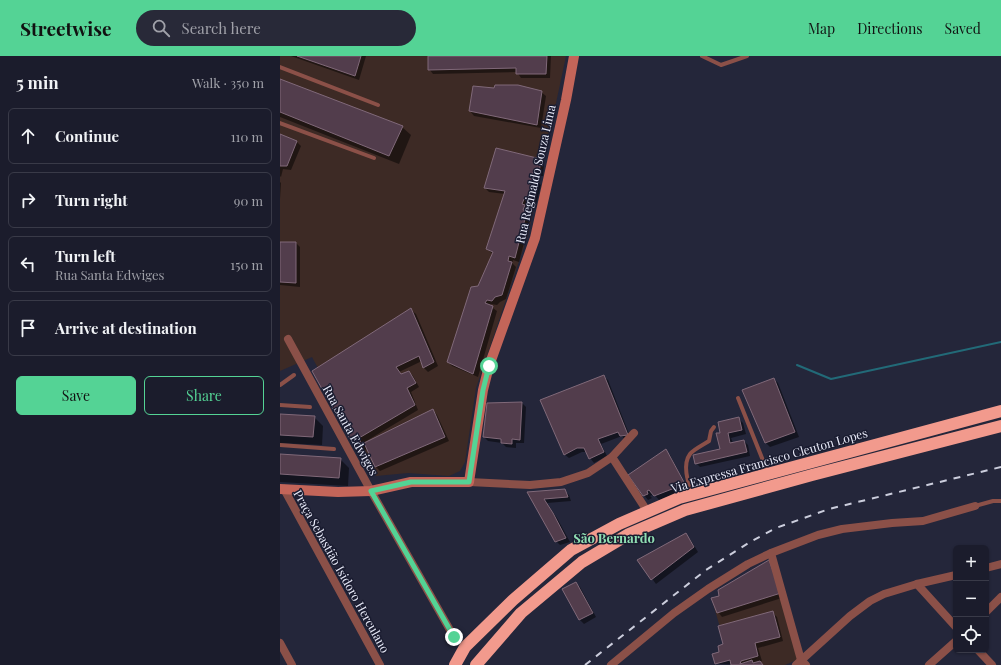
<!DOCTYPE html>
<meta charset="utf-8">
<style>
:root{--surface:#1b1c2c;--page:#282938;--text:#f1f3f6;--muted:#a0a1a9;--line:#393a48;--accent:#54d395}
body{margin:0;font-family:"Playfair Display",serif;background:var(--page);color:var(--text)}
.controls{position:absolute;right:12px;bottom:12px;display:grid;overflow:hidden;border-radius:6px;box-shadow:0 1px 3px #0004}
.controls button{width:36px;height:36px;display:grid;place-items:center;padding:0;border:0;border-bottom:1px solid var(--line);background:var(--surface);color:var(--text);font:20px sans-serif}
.stop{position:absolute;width:12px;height:12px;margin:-9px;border:3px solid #54d395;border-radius:50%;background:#fff}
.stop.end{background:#54d395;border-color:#fff;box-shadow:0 1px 4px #0008}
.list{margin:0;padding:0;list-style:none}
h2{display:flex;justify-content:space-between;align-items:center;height:52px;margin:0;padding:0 16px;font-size:17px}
h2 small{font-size:13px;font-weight:400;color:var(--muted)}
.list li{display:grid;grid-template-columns:26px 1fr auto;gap:12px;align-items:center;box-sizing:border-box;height:56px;margin:0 8px 8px;padding:0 8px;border:1px solid var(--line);border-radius:6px}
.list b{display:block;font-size:15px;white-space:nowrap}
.list p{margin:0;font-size:13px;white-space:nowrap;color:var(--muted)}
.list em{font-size:13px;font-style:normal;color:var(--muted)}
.actions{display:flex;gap:8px;padding:12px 16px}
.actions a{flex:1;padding:9px 0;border:1px solid var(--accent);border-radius:6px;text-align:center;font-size:14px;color:var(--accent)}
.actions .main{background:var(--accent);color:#111}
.icon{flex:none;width:22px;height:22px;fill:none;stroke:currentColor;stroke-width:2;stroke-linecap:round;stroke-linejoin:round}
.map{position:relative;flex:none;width:721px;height:609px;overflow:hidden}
header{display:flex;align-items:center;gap:24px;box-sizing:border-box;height:56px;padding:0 20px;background:var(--accent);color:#111}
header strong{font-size:19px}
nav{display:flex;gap:22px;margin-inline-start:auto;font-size:14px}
.search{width:280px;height:36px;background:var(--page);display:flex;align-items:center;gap:10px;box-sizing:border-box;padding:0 14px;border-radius:22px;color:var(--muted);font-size:15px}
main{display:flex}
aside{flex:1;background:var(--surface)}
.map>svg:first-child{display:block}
</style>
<header>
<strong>Streetwise</strong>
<div class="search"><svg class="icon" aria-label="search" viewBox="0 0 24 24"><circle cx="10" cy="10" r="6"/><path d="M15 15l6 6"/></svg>Search here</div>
<nav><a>Map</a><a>Directions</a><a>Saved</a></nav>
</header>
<main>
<aside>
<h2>5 min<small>Walk · 350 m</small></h2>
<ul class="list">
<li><svg class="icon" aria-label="ahead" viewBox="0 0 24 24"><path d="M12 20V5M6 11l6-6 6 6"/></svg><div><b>Continue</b></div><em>110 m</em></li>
<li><svg class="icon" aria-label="right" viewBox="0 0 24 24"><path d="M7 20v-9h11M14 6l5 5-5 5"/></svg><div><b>Turn right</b></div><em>90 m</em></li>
<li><svg class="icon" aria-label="left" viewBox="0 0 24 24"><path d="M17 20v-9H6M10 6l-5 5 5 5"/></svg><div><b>Turn left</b><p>Rua Santa Edwiges</p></div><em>150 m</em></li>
<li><svg class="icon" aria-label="arrive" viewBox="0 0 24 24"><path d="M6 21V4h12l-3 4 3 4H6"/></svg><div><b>Arrive at destination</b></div></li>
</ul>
<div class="actions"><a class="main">Save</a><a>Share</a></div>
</aside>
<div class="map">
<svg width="721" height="609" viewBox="0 0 721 609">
<rect width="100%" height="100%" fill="#24263a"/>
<g fill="#3d2a25">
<path d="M0,0H286L248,179L196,332L185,406L180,415L169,420L128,417L96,420L32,301L0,315Z"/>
<path d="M492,504L519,603L505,609H451L432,544Z"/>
</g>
<g fill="#0007">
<path d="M11,0H86L79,24Z"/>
<path d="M149,0H271L270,22H241L237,16L153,18L149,13Z"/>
<path d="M0,24L122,71L131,79L119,108L0,61Z"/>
<path d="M261,36L266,40L261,72L194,60L190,55Z"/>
<path d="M0,80L16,85L21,90L11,114L3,113L1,121L0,120Z"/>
<path d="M260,104L264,108L263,120H257L256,125L261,129L256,149L249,147L246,152L249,154L247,157L251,160L239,206L233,204L232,207L236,211L226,243L220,246L217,249L211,248L210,250L217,255L198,321L172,310L168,306L213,198L207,193L225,138L209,136L205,132Z"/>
<path d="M0,126L1,127L0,143Z"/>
<path d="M0,187H16L20,191V231L0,229Z"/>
<path d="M131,254L136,258L158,310L148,316L144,312L142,305L119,316L121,319L129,316L133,320L139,331L131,336L138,354L83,387V388L153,354L157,359L169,385L100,415L96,411L87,393L81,397L77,393L34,315Z"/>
<path d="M323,320L328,324L351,383L345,384L342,380L321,388L327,400L314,407L310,402L307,396H302L289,402L284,398Z"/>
<path d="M494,323L498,327L519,381L490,391L486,387L463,334Z"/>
<path d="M242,347L246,351L244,387H236V392L226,391L222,387L208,385L204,381L208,348Z"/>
<path d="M0,359L34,361L43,370L42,389L0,387Z"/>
<path d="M459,363L463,367L466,378L451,382L453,387L464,385L468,389L470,400L420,411L416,407L441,393V377Z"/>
<path d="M385,394L390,399L408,433L379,444L374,438L370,440L372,442L368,444L364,439Z"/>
<path d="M0,399L60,403L69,412L68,430L0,426Z"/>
<path d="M284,434L289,439L291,445L267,447L277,462L290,486L280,489L276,485L249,437Z"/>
<path d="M405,478L410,483L418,496L376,528L359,505Z"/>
<path d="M489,505L505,541L442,561L438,556L440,541Z"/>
<path d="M295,527L300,531L316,561L304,568L300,564Z"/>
<path d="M492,556L497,561L503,585L478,592L482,605H479L483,609L436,608L433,599L441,597L444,589Z"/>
</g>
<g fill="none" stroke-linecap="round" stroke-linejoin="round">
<path stroke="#226a78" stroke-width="2" d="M517,309L551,323L721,286"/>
</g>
<g fill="#523d4c" stroke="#806979">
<path d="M17,0H81L75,20Z"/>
<path d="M148,0H267L266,18H236V12L148,14Z"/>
<path d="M0,23L123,70L109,100L0,56Z"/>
<path d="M215,29H238L262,35L257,69L189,55L193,30L214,32Z"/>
<path d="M0,78L17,85L7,110H0Z"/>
<path d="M216,92L261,103L259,117L253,116L252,123L257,124L251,146L244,143L242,148L245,149L243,154L247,155L235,202L229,200L228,205L232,206L222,239L215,241L212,245L207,244L205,247L213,250L193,318L167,306L191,231L198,230L213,196L206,193L225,135L204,132Z"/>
<path d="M0,186H16V227L0,226Z"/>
<path d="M131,252L154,306L143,312L139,300L116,311L121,318L129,315L136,327L127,332L135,349L79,382L82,389L76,394L32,315Z"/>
<path d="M324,319L348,379L340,380L338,376L318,383L324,396L309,403L304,392H297L284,399L260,344Z"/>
<path d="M494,322L515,376L485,387L462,334Z"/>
<path d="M242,346L240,384L232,383V388L221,387V383L203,381L207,347Z"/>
<path d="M153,353L165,381L95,411L84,387Z"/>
<path d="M0,358L35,360L33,381L0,379Z"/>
<path d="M459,361L462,374L448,377L450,387L464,384L467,396L415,408L413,399L440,393L436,377H440L438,366Z"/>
<path d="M386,393L405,428L374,440L369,434L367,435L368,438L363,440L348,419Z"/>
<path d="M0,398L61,402L59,422L0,418Z"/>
<path d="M285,433L288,441L264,443L273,457L286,482L275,486L247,436Z"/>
<path d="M406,477L414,491L371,524L357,504Z"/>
<path d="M489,504L501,537L437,557L431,542L439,540L438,534Z"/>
<path d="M296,526L313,557L299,564L282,533Z"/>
<path d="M493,555L500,581L475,587L478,600L461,605L460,608L472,604L473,607L480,605L483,609H451L450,604L435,608L432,598L439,596L438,590L443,588L438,570Z"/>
</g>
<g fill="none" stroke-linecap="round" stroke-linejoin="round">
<g stroke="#8b5048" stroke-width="4">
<path d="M422,0L441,9L467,0"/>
<path d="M0,11L98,49"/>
<path d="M0,67L94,102"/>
<path d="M0,329L14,319"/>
<path d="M458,342L488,417"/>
<path d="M0,349L30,351"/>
<path d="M0,389L54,393"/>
<path d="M412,438C408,426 402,409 410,398C414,393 423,389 429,385L431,375L434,371"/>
<path d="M695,450L713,445H721"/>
</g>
<g stroke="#8b5048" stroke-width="8">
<path d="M8,283L91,435L174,581"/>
<path d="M332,401L367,455"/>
<path d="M189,426L250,429L281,426L308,417L332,401L354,377"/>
<path d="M4,433L100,609"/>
<path d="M491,497L521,604L526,609"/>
<path d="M706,512L721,508"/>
<path d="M637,528L676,571"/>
<path d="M706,556L721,541"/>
<path d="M0,587L12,609"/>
<path d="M698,594L712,609"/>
<path d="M331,609L394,557L428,533L468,508L491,497L538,479L562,473L612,467L643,465L695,450"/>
<path d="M516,609L570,560L590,545L604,538L637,528L676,519"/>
<path d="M649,609L676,585"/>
</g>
<path stroke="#c36559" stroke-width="10" d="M0,433L58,436L91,435L131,426H189L203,334L209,310L255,182L286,44L294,0"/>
<g stroke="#f29a8d" stroke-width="12">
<path d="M175,609L185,591L233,544L291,494L339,468L399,442L721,355"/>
<path d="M196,609L241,557L302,506L349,478L405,454L532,419L721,370"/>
</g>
<path stroke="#cbcddc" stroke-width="2" stroke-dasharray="7 7" stroke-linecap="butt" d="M305,609L426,514L470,486L496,472L549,453L721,411"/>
</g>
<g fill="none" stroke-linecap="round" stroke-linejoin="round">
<path stroke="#54d395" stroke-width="5" d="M174,581L91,435L131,426H189L203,334L209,310"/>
</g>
<g text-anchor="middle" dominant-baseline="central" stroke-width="3" stroke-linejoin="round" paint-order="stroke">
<g font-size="12" fill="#e8eaf8" stroke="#1a1c30">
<text transform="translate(255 118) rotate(-77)">Rua Reginaldo Souza Lima</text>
<text transform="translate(71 374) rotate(61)">Rua Santa Edwiges</text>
<text transform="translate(489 404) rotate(-16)">Via Expressa Francisco Cleuton Lopes</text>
<text transform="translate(62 515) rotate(61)">Praça Sebastião Isidoro Herculano</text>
</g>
<g font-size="13" font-weight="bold" fill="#90dfb3" stroke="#1a1c30">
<text x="334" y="481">São Bernardo</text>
</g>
</g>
</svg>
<div class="controls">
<button>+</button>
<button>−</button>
<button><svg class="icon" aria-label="locate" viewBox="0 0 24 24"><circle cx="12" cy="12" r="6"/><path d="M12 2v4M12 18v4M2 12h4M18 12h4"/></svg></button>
</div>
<div class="stop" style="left:209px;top:310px"></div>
<div class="stop end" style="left:174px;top:581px"></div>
</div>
</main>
